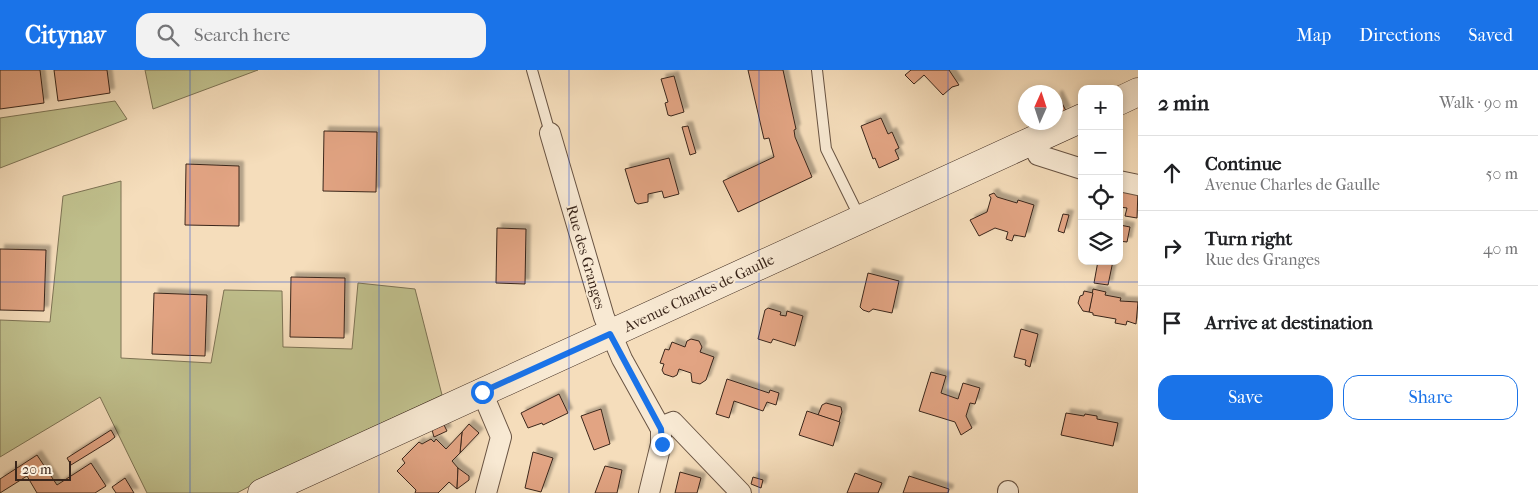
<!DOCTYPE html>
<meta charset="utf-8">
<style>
:root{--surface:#fff;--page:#f2f2f2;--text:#202124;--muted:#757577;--line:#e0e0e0;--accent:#1a73e8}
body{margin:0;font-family:"IM FELL French Canon",serif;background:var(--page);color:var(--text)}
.controls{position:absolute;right:15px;top:15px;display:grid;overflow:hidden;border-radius:10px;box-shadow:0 2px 8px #0003}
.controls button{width:45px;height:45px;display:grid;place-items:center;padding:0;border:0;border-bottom:1px solid var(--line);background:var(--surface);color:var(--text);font:25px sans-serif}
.compass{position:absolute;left:1018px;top:15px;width:45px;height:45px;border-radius:50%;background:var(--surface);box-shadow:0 2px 8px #0003;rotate:3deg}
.scale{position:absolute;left:15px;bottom:12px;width:56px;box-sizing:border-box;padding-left:5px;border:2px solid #3a261b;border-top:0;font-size:14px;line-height:18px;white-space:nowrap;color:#3a261b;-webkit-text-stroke:4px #f8e9d3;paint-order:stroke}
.stop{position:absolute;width:15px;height:15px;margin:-11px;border:4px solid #1a73e8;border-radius:50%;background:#fff}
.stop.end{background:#1a73e8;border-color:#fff;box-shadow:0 1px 5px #0008}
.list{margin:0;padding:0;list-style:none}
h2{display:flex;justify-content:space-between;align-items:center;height:65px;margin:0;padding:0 20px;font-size:21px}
h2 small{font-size:16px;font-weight:400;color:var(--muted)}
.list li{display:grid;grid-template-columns:32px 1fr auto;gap:15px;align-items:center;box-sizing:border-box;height:75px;padding:0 20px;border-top:1px solid var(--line)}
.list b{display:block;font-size:19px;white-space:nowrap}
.list p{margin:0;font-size:16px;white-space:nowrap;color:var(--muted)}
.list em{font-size:16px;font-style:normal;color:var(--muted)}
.actions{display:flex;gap:10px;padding:15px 20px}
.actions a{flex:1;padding:11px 0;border:1px solid var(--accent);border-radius:15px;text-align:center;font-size:18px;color:var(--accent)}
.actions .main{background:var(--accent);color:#fff}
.icon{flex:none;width:28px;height:28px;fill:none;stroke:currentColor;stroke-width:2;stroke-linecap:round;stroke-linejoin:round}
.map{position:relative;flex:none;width:1138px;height:423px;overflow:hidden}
header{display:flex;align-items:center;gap:30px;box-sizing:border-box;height:70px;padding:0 25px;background:var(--accent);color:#fff}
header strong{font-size:24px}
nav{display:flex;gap:28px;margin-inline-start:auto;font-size:18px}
.search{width:350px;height:45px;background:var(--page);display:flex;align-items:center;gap:12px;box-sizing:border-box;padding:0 18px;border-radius:15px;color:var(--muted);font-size:19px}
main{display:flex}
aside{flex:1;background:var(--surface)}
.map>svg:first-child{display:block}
</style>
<header>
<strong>Citynav</strong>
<div class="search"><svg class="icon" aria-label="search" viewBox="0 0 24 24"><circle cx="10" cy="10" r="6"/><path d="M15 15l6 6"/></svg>Search here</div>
<nav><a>Map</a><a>Directions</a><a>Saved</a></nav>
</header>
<main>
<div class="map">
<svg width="1138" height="423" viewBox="0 0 1138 423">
<defs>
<filter id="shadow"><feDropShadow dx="4.5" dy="-4.5" stdDeviation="1" flood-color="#0004"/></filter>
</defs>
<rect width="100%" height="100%" fill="#f5ddbb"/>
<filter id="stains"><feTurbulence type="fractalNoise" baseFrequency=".004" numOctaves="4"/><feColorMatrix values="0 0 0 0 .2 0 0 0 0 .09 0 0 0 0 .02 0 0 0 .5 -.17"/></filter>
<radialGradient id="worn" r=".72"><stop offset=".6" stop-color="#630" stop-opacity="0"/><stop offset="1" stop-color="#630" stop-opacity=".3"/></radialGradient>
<g fill="#c0c08d" stroke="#7d7354">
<path d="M145,0H258L153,39Z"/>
<path d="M115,31L127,49L0,98V48Z"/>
<path d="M121,111V288L211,293L224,220L282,221L283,277L352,279L358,213L415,219L442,325L272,404L237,423H147L100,327L0,387V250L50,252L63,126Z"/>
</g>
<g fill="#e2a483" stroke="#3a261b" filter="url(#shadow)">
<path d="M0,0H40L44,33L0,39Z"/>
<path d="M54,0H107L110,23L58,31Z"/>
<path d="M748,0H783L796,59L794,60L795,67L812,107L738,142L723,111L774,87L769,68L764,69Z"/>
<path d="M911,0H949L959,15L952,17L943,25L924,5L914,14L905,5Z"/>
<path d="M674,6L684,42L671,46L668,45L665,33L668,32L661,9Z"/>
<path d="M1058,25L1066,41L1057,46L1056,26Z"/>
<path d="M881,48L888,64L892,62L899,78L895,80L899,89L879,98L875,88L873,89L861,56Z"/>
<path d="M688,56L696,83L690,85L682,57Z"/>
<path d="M324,61L377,62L376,122L323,121Z"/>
<path d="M669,88L679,124L664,128L662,121L648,124V132L638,134L635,132L625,99Z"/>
<path d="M186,94L239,96V156L185,155Z"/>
<path d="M1119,116L1138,120L1137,148L1125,146L1127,138L1119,137Z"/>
<path d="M994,123L997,127L1017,133L1018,130L1034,135L1025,167L1014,165L1012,171L1006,169L1008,162L995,158L979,166L970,150L987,142L991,128L989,125Z"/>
<path d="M1063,144L1069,145L1064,163L1058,161Z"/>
<path d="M1120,155L1130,157L1127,172L1119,171Z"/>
<path d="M497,158L526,159L525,214L496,213Z"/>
<path d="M0,179L46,180L44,241L0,240Z"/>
<path d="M1098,191H1113L1108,215L1094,213Z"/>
<path d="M868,203L899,211L892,243L873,239L869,242L863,240L860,237Z"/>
<path d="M291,207L345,208L344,268L290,267Z"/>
<path d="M1093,219L1106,222L1105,225L1121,228L1120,231L1138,232L1136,254L1127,251L1126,255L1115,253L1116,249L1093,245V243L1089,242Z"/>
<path d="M1084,221L1093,223L1089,242L1083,241L1078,233L1080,226L1083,225Z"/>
<path d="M154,223L207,225L205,286L152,284Z"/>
<path d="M768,238L781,242L780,245L786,246L787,241L803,246L795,276L773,269L771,273L758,269L765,240Z"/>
<path d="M1021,259L1038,264L1030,297L1025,295L1026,290L1014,287Z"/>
<path d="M691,269L699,271L702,277L700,282L714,287L706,310L700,314L692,312L691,303L679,299L677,305L673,307L664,304L662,300L664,294L660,293L665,279L669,280L672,272L685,277L687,271Z"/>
<path d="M931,302L946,306L941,323L958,329L963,313L980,318L975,334L970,333L966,346L972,358L961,365L955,352L919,341Z"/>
<path d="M727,309L769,323L770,320L779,323L776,335L767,332L763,341L734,331L729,348L716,344Z"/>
<path d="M559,324L568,343L543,355L542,353L528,358L521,343Z"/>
<path d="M826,333L841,337L842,342L839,352L818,345L822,335Z"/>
<path d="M601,339L610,374L594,380L581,346Z"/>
<path d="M807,341L840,352L833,376L799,365Z"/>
<path d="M1066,343L1084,346L1085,344L1097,346V349L1118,353L1113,376L1061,365Z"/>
<path d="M469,354L479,363L460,383L462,362Z"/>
<path d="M444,355L447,361L434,367L432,360Z"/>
<path d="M111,360L115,367L110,371L71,395L67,388Z"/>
<path d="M462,362L460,383L452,391L458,398L457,419L449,412L438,423H415L416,420L397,401L405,393L402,389L419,372L422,374L431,369L434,372L436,369L446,379Z"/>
<path d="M533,382L553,388L541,422L525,418Z"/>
<path d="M37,385L57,415L91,393L106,416L95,423H37L27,406L0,423V409Z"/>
<path d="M605,396L622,400L617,423H595Z"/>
<path d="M458,398L469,406V410L457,419Z"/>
<path d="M680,402L701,408L697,423H675Z"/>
<path d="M855,403L882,413L878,423H847Z"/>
<path d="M909,406L949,419L948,423H903Z"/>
<path d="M753,407L763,410L761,418L751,414Z"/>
<path d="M125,408L134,423H116L112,417Z"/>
</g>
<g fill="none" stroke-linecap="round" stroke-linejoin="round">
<defs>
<g id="service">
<path d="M532,0L550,63"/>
<path d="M817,0L826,79L860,148"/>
</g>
<g id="minor">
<path d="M550,63L604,247L622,289L661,359V374L649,423"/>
<path d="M1031,71L1038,85L1082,99"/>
<path d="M1119,111L1138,115"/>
<path d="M482,322L501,367L486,423"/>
<path d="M660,357L673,352L741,423"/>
<path d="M1008,423V421"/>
</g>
<g id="secondary">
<path d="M1119,31L1138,22"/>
<path d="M262,423L1082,48"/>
</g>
</defs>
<use href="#service" stroke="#695443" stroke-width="12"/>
<use href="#minor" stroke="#695443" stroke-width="22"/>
<use href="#secondary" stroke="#3a261b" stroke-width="29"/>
<use href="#service" stroke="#f8e9d3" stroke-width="10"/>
<use href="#minor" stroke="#f8e9d3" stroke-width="20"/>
<use href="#secondary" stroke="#f8e9d3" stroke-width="28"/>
</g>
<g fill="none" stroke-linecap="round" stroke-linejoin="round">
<path stroke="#1a73e8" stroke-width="6" d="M482,322L610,264L661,359L662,374"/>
</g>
<path fill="none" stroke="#1d4ed8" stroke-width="1" stroke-opacity="0.55" d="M190,0V423M379,0V423M569,0V423M759,0V423M948,0V423M0,212H1138"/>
<g text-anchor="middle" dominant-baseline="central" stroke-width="4" stroke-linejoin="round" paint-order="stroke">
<g font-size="15" fill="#3a261b" stroke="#f8e9d3">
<text transform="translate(586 187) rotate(74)">Rue des Granges</text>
<text transform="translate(699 223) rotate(-25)">Avenue Charles de Gaulle</text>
</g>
</g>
<rect width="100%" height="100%" filter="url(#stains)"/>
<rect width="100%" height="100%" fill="url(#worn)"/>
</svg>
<div class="controls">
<button>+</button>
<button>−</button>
<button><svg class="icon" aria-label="locate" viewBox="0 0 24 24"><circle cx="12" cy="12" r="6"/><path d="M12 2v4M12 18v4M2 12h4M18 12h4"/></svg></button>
<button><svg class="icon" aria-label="layers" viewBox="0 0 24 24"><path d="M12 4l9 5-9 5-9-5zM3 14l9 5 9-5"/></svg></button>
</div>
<svg class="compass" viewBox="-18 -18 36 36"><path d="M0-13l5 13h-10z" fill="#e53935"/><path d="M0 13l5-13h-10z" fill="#757577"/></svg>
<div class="scale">20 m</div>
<div class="stop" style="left:482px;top:322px"></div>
<div class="stop end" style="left:662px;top:374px"></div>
</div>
<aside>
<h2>2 min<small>Walk · 90 m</small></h2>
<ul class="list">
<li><svg class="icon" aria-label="ahead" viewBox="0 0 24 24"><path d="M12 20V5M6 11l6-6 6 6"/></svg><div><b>Continue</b><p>Avenue Charles de Gaulle</p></div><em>50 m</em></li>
<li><svg class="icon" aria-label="right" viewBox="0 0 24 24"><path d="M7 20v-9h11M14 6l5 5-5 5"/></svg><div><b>Turn right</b><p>Rue des Granges</p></div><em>40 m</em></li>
<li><svg class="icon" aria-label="arrive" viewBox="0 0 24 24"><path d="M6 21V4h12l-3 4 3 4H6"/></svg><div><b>Arrive at destination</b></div></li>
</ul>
<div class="actions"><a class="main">Save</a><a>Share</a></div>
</aside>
</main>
